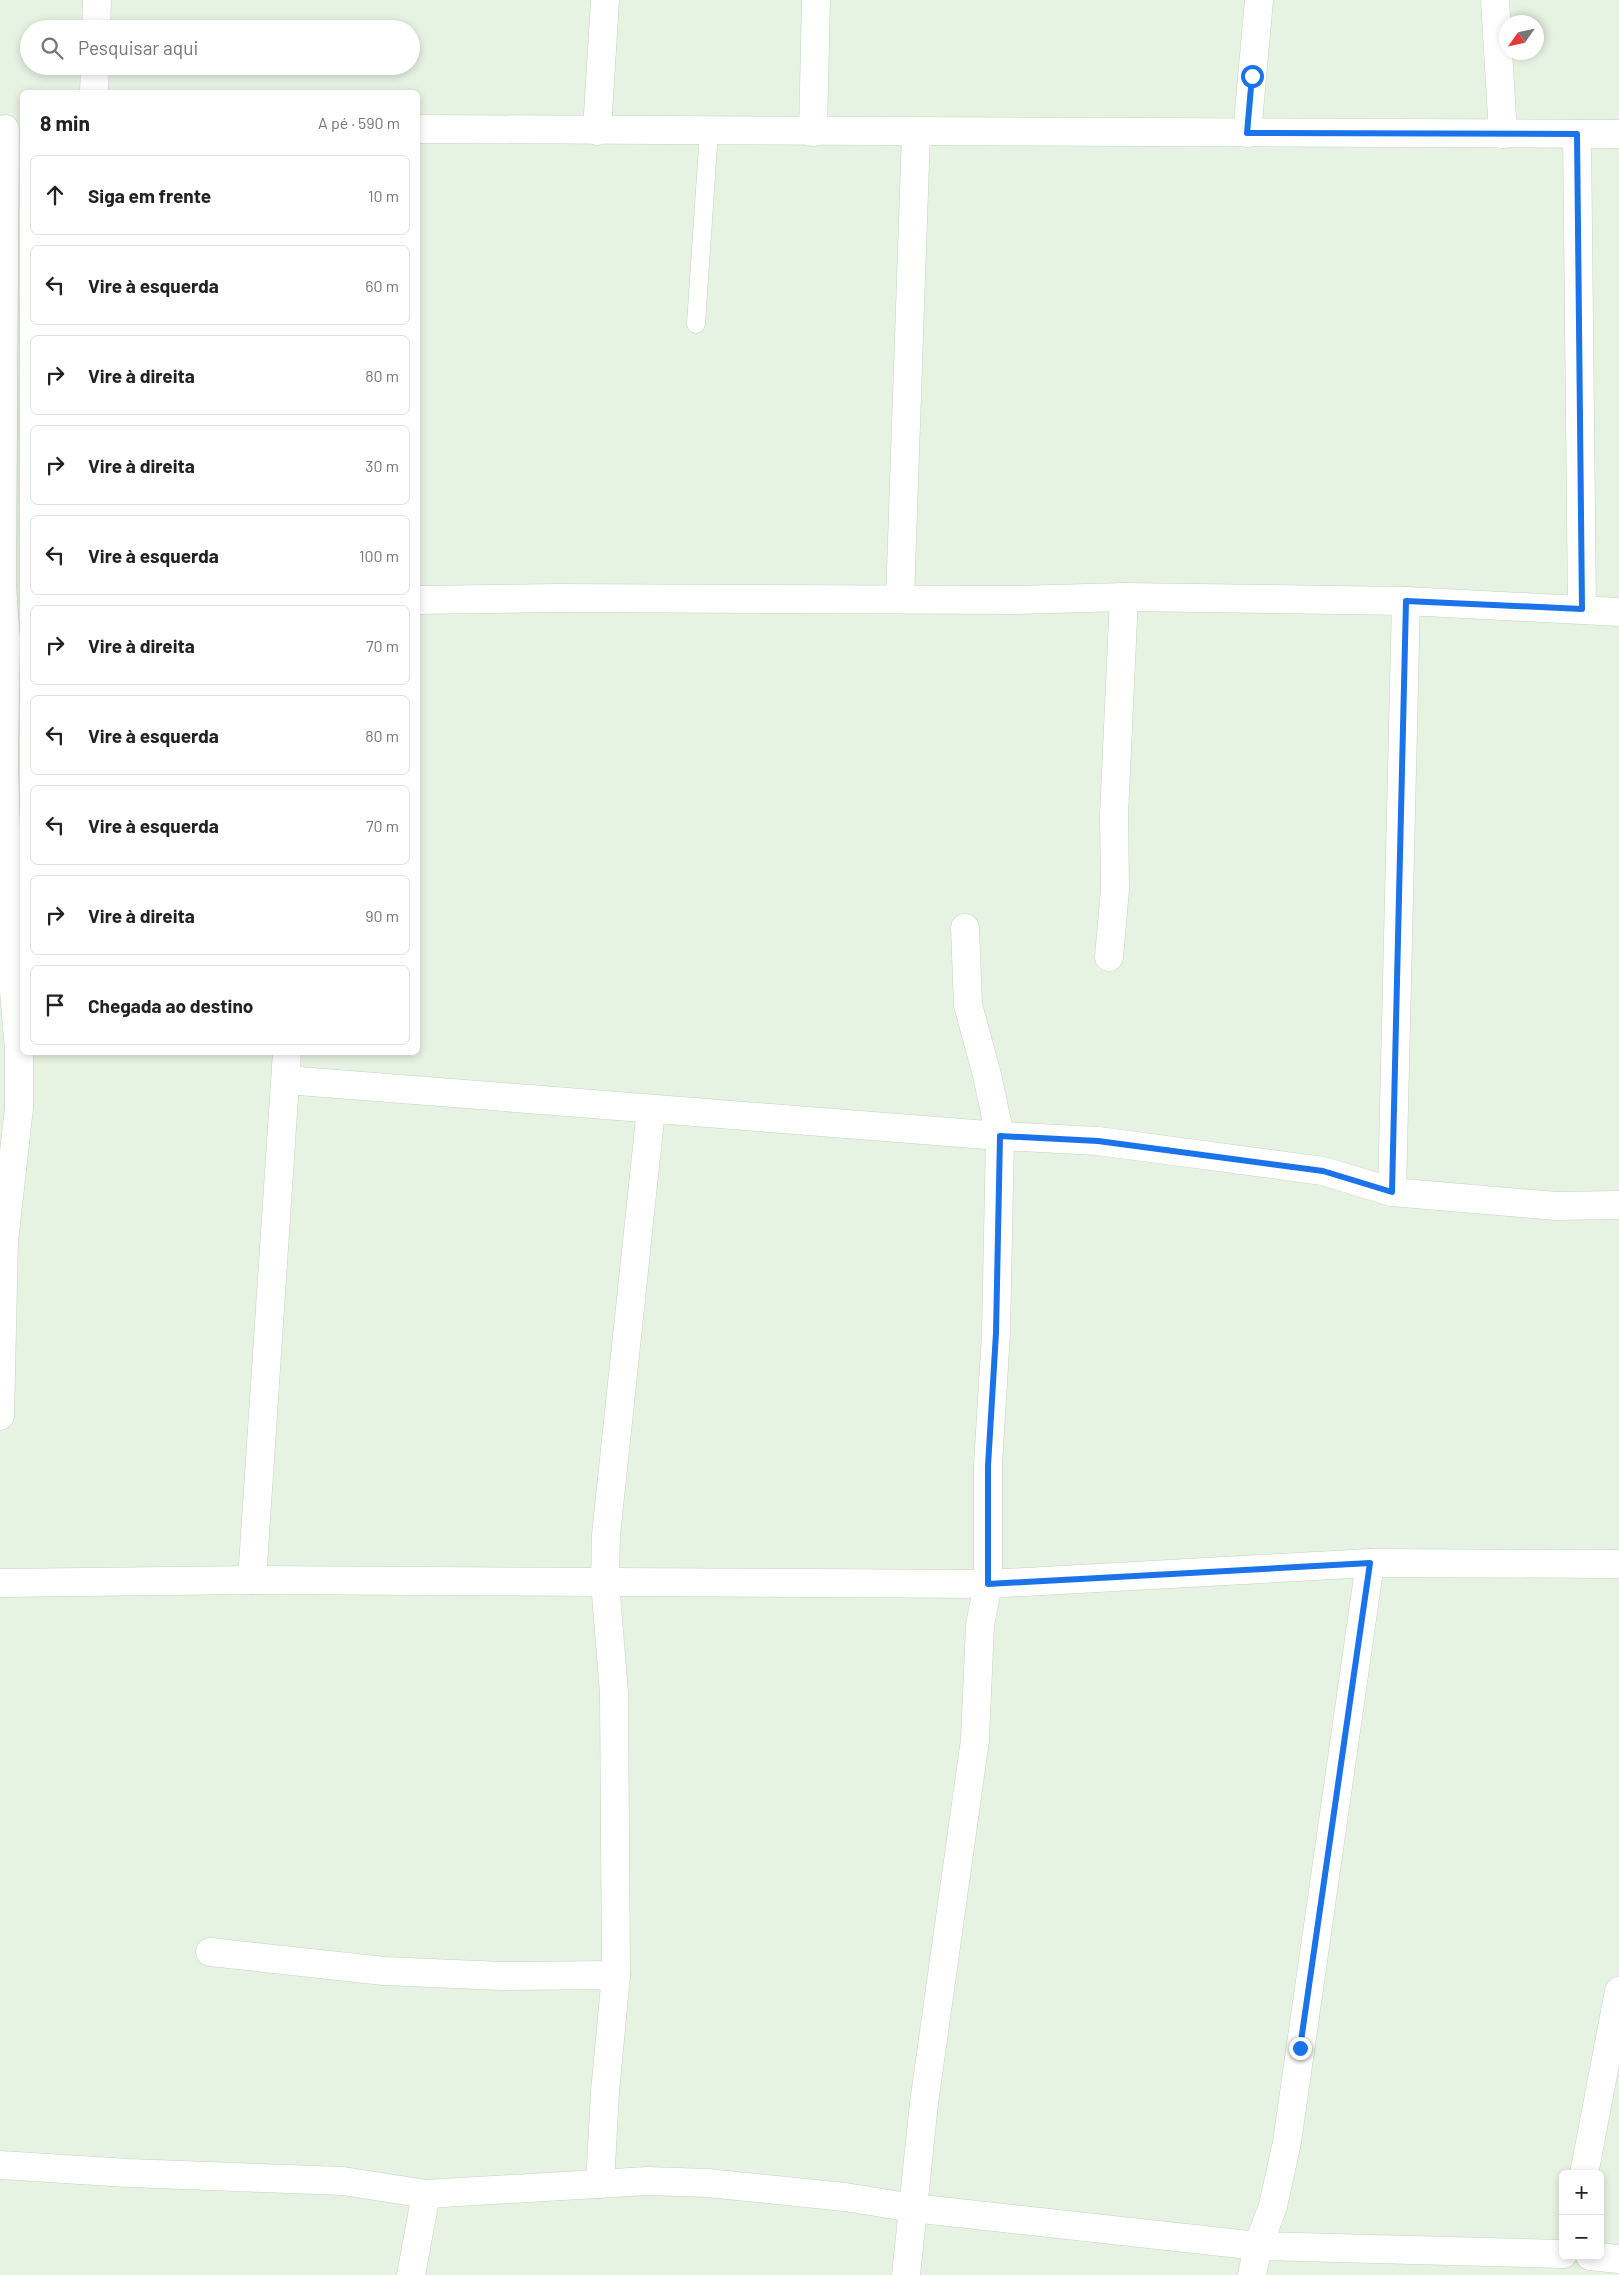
<!DOCTYPE html>
<html lang="pt">
<meta charset="utf-8">
<style>
:root{--surface:#fff;--page:#f2f2f2;--text:#222;--muted:#767676;--line:#e0e0e0}
body{margin:0;font-family:Barlow,sans-serif;background:var(--page);color:var(--text)}
.controls{position:absolute;right:15px;bottom:15px;display:grid;overflow:hidden;border-radius:8px;box-shadow:0 2px 8px #0003}
.controls button{width:45px;height:45px;display:grid;place-items:center;padding:0;border:0;border-bottom:1px solid var(--line);background:var(--surface);color:var(--text);font:25px sans-serif}
.compass{position:absolute;left:1499px;top:15px;width:45px;height:45px;border-radius:50%;background:var(--surface);box-shadow:0 2px 8px #0003;rotate:236deg}
.stop{position:absolute;width:15px;height:15px;margin:-11px;border:4px solid #1a73e8;border-radius:50%;background:#fff}
.stop.end{background:#1a73e8;border-color:#fff;box-shadow:0 1px 5px #0008}
.list{margin:0;padding:0;list-style:none}
h2{display:flex;justify-content:space-between;align-items:center;height:65px;margin:0;padding:0 20px;font-size:21px}
h2 small{font-size:16px;font-weight:400;color:var(--muted)}
.list li{display:grid;grid-template-columns:32px 1fr auto;gap:15px;align-items:center;box-sizing:border-box;height:80px;margin:0 10px 10px;padding:0 10px;border:1px solid var(--line);border-radius:8px}
.list b{display:block;font-size:19px;white-space:nowrap}
.list em{font-size:16px;font-style:normal;color:var(--muted)}
.icon{flex:none;width:28px;height:28px;fill:none;stroke:currentColor;stroke-width:2;stroke-linecap:round;stroke-linejoin:round}
.map{position:relative;flex:none;width:1619px;height:2275px;overflow:hidden}
.search{position:absolute;background:var(--surface);box-shadow:0 2px 8px #0003;left:20px;top:20px;width:400px;height:55px;display:flex;align-items:center;gap:12px;box-sizing:border-box;padding:0 18px;border-radius:28px;color:var(--muted);font-size:19px}
.panel{position:absolute;background:var(--surface);box-shadow:0 2px 8px #0003;left:20px;top:90px;width:400px;height:965px;border-radius:8px}
.map>svg:first-child{display:block}
</style>
<div class="map">
<svg width="1619" height="2275" viewBox="0 0 1619 2275">
<rect width="100%" height="100%" fill="#e6f2e2"/>
<g fill="none" stroke-linecap="round" stroke-linejoin="round">
<defs>
<path id="service" d="M696,324L709,131"/>
<g id="minor">
<path d="M1495,0L1503,134"/>
<path d="M96,29L97,0"/>
<path d="M94,92L95,66"/>
<path d="M418,129L1619,134"/>
<path d="M597,131L605,0"/>
<path d="M813,132L816,0"/>
<path d="M1247,133L1259,0"/>
<path d="M1577,134L1582,609"/>
<path d="M900,599L916,133"/>
<path d="M418,600L557,598L1016,600L1124,597L1406,601L1619,612"/>
<path d="M1109,957L1115,889L1114,815L1124,597"/>
<path d="M286,1080L1000,1136L1098,1141L1323,1171L1392,1192L1556,1206L1619,1205"/>
<path d="M1392,1192L1406,601"/>
<path d="M0,1416L4,1241L19,1108V1049L9,933L4,762L6,640L2,585L5,129"/>
<path d="M252,1580L287,1052"/>
<path d="M0,1583L252,1580L988,1584L1370,1563L1619,1564"/>
<path d="M210,1952L384,1971L503,1976L616,1975"/>
<path d="M0,2165L128,2173L343,2181L426,2194L647,2181L708,2183L845,2197L913,2208L1258,2246L1563,2254"/>
<path d="M1584,2174L1619,1991"/>
<path d="M600,2184L605,2092L616,1975L614,1693L605,1582L606,1535L651,1109"/>
<path d="M1590,2256L1619,2259"/>
<path d="M411,2275L426,2194"/>
<path d="M906,2275L924,2103L975,1740L980,1625L988,1584V1465L996,1333L1000,1136L987,1075L968,1005L965,928"/>
<path d="M1252,2275L1258,2246L1273,2206L1287,2142L1370,1563"/>
</g>
</defs>
<use href="#service" stroke="#c4d5bc" stroke-width="19"/>
<use href="#minor" stroke="#c4d5bc" stroke-width="29"/>
<use href="#service" stroke="#fff" stroke-width="18"/>
<use href="#minor" stroke="#fff" stroke-width="28"/>
</g>
<g fill="none" stroke-linecap="round" stroke-linejoin="round">
<path stroke="#1a73e8" stroke-width="6" d="M1252,76L1247,133L1577,134L1582,609L1406,601L1392,1192L1323,1171L1098,1141L1000,1136L996,1333L988,1466V1584L1370,1563L1300,2048"/>
</g>
</svg>
<div class="controls">
<button>+</button>
<button>−</button>
</div>
<svg class="compass" viewBox="-18 -18 36 36"><path d="M0-13l5 13h-10z" fill="#e53935"/><path d="M0 13l5-13h-10z" fill="#767676"/></svg>
<div class="stop" style="left:1252px;top:76px"></div>
<div class="stop end" style="left:1300px;top:2048px"></div>
<div class="search"><svg class="icon" aria-label="search" viewBox="0 0 24 24"><circle cx="10" cy="10" r="6"/><path d="M15 15l6 6"/></svg>Pesquisar aqui</div>
<section class="panel">
<h2>8 min<small>A pé · 590 m</small></h2>
<ul class="list">
<li><svg class="icon" aria-label="ahead" viewBox="0 0 24 24"><path d="M12 20V5M6 11l6-6 6 6"/></svg><div><b>Siga em frente</b></div><em>10 m</em></li>
<li><svg class="icon" aria-label="left" viewBox="0 0 24 24"><path d="M17 20v-9H6M10 6l-5 5 5 5"/></svg><div><b>Vire à esquerda</b></div><em>60 m</em></li>
<li><svg class="icon" aria-label="right" viewBox="0 0 24 24"><path d="M7 20v-9h11M14 6l5 5-5 5"/></svg><div><b>Vire à direita</b></div><em>80 m</em></li>
<li><svg class="icon" aria-label="right" viewBox="0 0 24 24"><path d="M7 20v-9h11M14 6l5 5-5 5"/></svg><div><b>Vire à direita</b></div><em>30 m</em></li>
<li><svg class="icon" aria-label="left" viewBox="0 0 24 24"><path d="M17 20v-9H6M10 6l-5 5 5 5"/></svg><div><b>Vire à esquerda</b></div><em>100 m</em></li>
<li><svg class="icon" aria-label="right" viewBox="0 0 24 24"><path d="M7 20v-9h11M14 6l5 5-5 5"/></svg><div><b>Vire à direita</b></div><em>70 m</em></li>
<li><svg class="icon" aria-label="left" viewBox="0 0 24 24"><path d="M17 20v-9H6M10 6l-5 5 5 5"/></svg><div><b>Vire à esquerda</b></div><em>80 m</em></li>
<li><svg class="icon" aria-label="left" viewBox="0 0 24 24"><path d="M17 20v-9H6M10 6l-5 5 5 5"/></svg><div><b>Vire à esquerda</b></div><em>70 m</em></li>
<li><svg class="icon" aria-label="right" viewBox="0 0 24 24"><path d="M7 20v-9h11M14 6l5 5-5 5"/></svg><div><b>Vire à direita</b></div><em>90 m</em></li>
<li><svg class="icon" aria-label="arrive" viewBox="0 0 24 24"><path d="M6 21V4h12l-3 4 3 4H6"/></svg><div><b>Chegada ao destino</b></div></li>
</ul>
</section>
</div>
